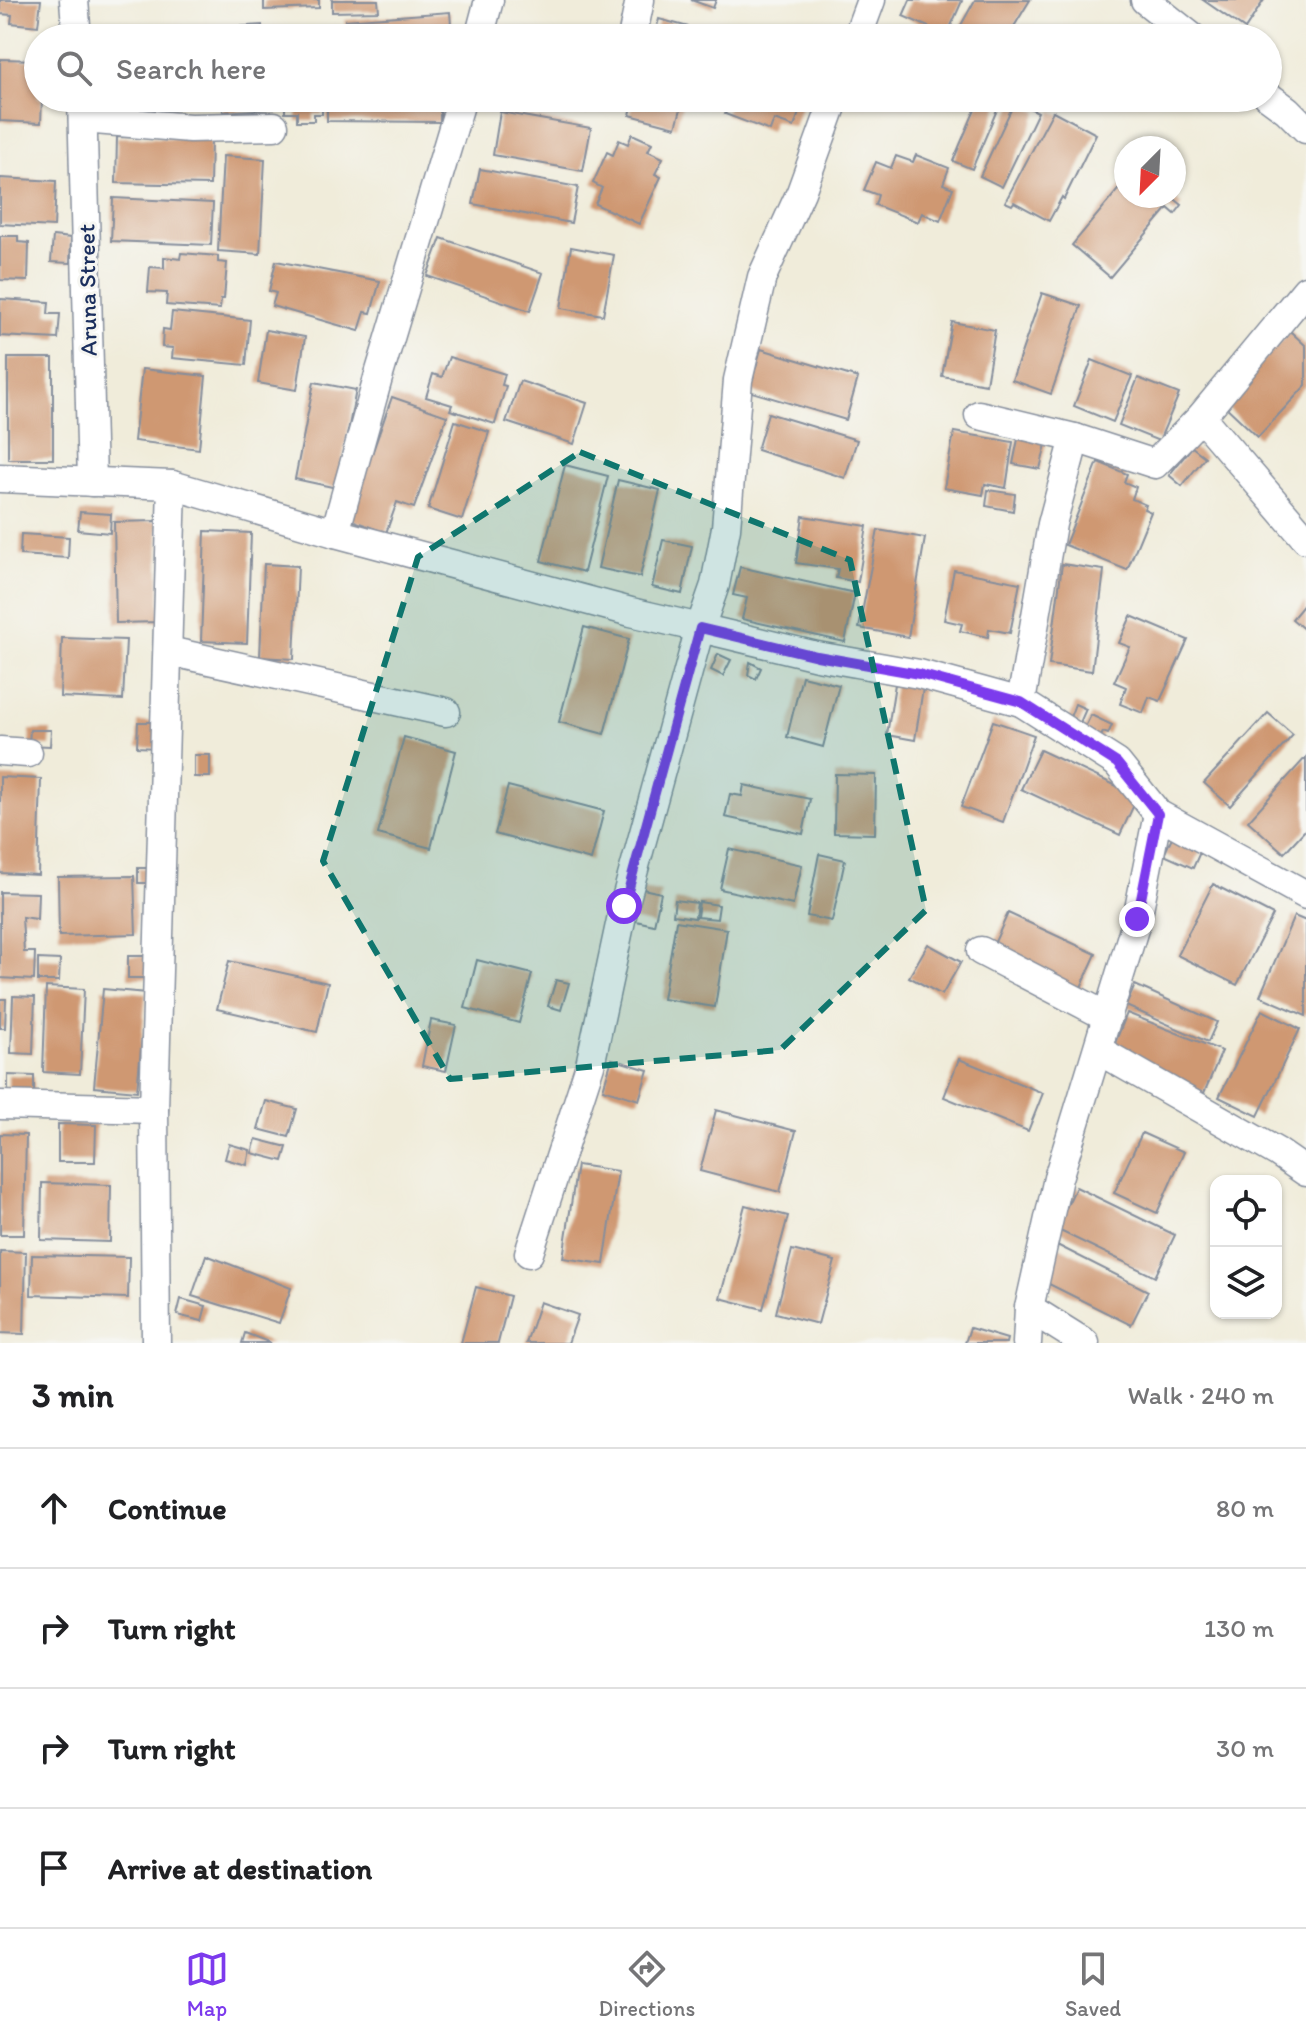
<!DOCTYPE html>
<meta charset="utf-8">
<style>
:root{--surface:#fff;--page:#f6f6f6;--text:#202124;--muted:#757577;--line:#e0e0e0;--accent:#7c3aed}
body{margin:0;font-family:Itim,sans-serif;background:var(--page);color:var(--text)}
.controls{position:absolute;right:24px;bottom:24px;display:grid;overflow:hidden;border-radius:16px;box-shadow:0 2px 6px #0004}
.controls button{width:72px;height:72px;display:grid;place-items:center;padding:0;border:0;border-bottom:2px solid var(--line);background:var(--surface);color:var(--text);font:40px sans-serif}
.compass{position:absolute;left:1114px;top:136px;width:72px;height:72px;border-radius:50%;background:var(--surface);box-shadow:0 2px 6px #0004;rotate:204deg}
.stop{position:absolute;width:24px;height:24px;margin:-18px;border:6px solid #7c3aed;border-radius:50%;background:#fff}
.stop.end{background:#7c3aed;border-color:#fff;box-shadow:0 2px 8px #0008}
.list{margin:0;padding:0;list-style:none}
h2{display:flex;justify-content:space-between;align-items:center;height:104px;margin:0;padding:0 32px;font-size:34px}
h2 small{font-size:26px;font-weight:400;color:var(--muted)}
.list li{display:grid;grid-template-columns:52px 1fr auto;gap:24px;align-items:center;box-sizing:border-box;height:120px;padding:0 32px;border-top:2px solid var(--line)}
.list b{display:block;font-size:30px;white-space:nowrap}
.list em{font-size:26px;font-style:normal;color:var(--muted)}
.icon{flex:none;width:44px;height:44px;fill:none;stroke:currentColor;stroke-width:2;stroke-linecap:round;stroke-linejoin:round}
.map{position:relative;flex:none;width:1306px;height:1343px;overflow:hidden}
.search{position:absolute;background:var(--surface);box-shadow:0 2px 6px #0004;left:24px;right:24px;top:24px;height:88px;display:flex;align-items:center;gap:20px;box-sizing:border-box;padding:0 28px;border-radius:44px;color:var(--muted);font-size:30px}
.sheet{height:584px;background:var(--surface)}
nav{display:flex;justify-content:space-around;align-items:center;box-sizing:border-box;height:112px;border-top:2px solid var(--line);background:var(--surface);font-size:22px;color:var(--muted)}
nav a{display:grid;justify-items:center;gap:4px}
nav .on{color:var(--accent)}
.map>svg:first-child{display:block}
</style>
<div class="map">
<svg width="1306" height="1343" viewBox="0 0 1306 1343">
<rect width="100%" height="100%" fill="#f6f6f2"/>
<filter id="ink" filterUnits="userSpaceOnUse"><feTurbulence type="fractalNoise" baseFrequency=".0125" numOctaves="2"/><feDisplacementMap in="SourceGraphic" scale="16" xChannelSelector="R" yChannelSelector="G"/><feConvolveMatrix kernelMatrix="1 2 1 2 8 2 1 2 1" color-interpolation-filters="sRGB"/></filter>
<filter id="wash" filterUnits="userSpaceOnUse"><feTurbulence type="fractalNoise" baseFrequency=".006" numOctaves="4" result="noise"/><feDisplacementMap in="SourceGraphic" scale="32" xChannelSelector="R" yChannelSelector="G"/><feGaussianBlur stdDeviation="1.8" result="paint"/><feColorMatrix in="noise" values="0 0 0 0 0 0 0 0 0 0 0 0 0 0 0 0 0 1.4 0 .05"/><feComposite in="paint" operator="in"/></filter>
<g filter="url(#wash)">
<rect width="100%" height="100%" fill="#f0ecda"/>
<g id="blocks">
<g fill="#cf9872">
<path d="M0,0H41L38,26L11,23L12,15L0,14Z"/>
<path d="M264,0H319V8L264,10Z"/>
<path d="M332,0H378L379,11L332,12Z"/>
<path d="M691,0H716L713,8Z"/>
<path d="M910,0H958L962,1L947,35L903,16Z"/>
<path d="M975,0H1030L1007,38H979L960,27Z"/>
<path d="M1203,0H1264L1245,29Z"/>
<path d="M450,12L452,38H346L345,20Z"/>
<path d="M659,19L703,31L701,38H648L650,29L656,30Z"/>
<path d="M262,25V38H218L217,28Z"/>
<path d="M738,26L770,38H734Z"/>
<path d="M108,34V38H89V35Z"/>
<path d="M0,59L38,60V98H42L41,123L0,121Z"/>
<path d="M222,98H266L267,109L223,112Z"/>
<path d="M285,98H322V114H314V121H297V112H285Z"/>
<path d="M327,98H440V122L327,121Z"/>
<path d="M510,98H604L603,108L587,106L586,112L546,105L545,110L509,104Z"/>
<path d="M634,98H684L676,127L630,115Z"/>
<path d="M714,98H804L794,127L774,120L770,131L725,114L729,104Z"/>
<path d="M980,98H1002L972,169L953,161Z"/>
<path d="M1015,101L1038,112L1002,187L980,176Z"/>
<path d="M1053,111L1096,134L1064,199L1062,197L1049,221L1014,202L1012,205L1005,202Z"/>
<path d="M500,112L591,128L583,171L493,155Z"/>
<path d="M632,134L652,143L648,151L663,158L655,174L661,177L639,224L595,204L602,188L593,183L607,152L613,155L619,140L628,144Z"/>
<path d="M117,137L211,139L210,185L116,183Z"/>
<path d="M916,155L949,168L943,184L953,188L940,221L922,213L918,222L875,205L878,195L864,190L876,162L891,168L896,156L913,162Z"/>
<path d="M223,156L265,159L260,254L218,251Z"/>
<path d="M480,169L578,187L571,223L473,204Z"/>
<path d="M0,178L56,181L54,227L0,224Z"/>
<path d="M1126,180V196H1171L1182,205L1175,214L1168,208L1110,277L1072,245Z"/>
<path d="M113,198L213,203L211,245L111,241Z"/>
<path d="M0,236H18V242L29,243L28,281L0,280Z"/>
<path d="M53,236L71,238L70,263L51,262Z"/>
<path d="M441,238L543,273L530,311L427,276Z"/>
<path d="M571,247L614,255L603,315L561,308Z"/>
<path d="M181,253L218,256V262L227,263L224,299H221L220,309L166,305L167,293L148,292L150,267L164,268V257L180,259Z"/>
<path d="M276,261L380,281L371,313L365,312L359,331L272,306L276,293L269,291Z"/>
<path d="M1042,293L1081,306L1051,394L1012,380Z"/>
<path d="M0,299L49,302L48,314H60L58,339L0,336Z"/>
<path d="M172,312L250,320L246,365L172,358L173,348L162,347L163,329L170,330Z"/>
<path d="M952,322L995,330L986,384L942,376Z"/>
<path d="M266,330L305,337L297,390L258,383Z"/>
<path d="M1290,331L1306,346V385L1258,437L1223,404Z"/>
<path d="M761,349L858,378L846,420L749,391Z"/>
<path d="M449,357L505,374L502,385L506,386L495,424L450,410L452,405L426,397L433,374L442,377Z"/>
<rect x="8" y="358" width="45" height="101"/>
<path d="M1092,360L1132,376L1113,422L1074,406Z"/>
<path d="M142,369L206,376L199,449L134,441Z"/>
<path d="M1138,378L1179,394L1159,441L1119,425Z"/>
<path d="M520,381L587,403L574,444L506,422Z"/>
<path d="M314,382L356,390L337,488L295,479Z"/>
<path d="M392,397L447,416L414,508L397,502L386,533L349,519Z"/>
<path d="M768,413L857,440L845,478L757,450Z"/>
<path d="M455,421L489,432L462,520L428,509Z"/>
<path d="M954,432L1013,442L1006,488L985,484L983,495L944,488Z"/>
<path d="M1019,434L1047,440L1040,469L1013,464Z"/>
<path d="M1192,447L1205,457L1182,486L1169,475Z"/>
<path d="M1098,462L1127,474L1124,482L1136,487L1132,499L1146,505L1144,509L1151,512L1127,570L1065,545Z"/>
<path d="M565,465L608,476L584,572L541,561Z"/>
<path d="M618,480L660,490L640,577L598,568Z"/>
<path d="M988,490L1015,494L1013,511L986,506Z"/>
<path d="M80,512L111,514L110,533L78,530Z"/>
<path d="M803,516L867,526L858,582L836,578L838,569L796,563Z"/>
<path d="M158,521L160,622L116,623L114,522Z"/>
<path d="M878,530L925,538L908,637L859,628Z"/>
<path d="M205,531L251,533L247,643L201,641Z"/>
<path d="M21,534L69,537L68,558L20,555Z"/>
<path d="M663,540L692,546L682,594L652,587Z"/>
<path d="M264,564L298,566L294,659L260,657Z"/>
<path d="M1062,564L1104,570L1092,671L1049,665Z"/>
<path d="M740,567L855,593L845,642L742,619L747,598L733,595Z"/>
<path d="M954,570L1020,583L1010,633L989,629L988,637L960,631L962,624L944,620Z"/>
<path d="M1306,602V631L1292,619Z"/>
<path d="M1131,616L1188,640L1160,701L1149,697L1143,713L1120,704L1126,687L1114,682L1130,647L1119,643Z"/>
<path d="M584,627L629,639L604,734L559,722Z"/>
<path d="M62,638L126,640L123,700L60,697Z"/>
<path d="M718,654L731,660L723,676L711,670Z"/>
<path d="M750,662L761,668L756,679L748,675Z"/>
<path d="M802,676L839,685L823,747L787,737Z"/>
<path d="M895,684L923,688L915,740L887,735Z"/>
<path d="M1075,704L1086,709L1079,725L1069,720Z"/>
<path d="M1268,713L1293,735L1230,806L1204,783Z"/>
<path d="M1091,715L1112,725L1108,734L1103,732L1100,739L1083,731Z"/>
<path d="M993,721L1034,735L1003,822L961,807Z"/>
<path d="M138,722H156V748L137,747Z"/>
<path d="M30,730H51L50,746L29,745Z"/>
<path d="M404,737L456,751L431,848L378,834Z"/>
<path d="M1040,750L1138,796L1120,835L1021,789Z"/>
<rect x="194" y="755" width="16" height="22"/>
<path d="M1306,757V829L1284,853L1248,821Z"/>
<path d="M835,774L876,775L875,834L834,833Z"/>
<path d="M0,777L41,779L38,875L0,873Z"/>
<path d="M744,785L810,799L803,834L725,817L730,794L742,796Z"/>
<path d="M508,786L604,811L591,860L495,834Z"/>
<path d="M1172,837L1201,850L1193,868L1164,855Z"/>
<path d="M729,849L802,865L793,905L720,889Z"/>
<path d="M819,854L845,860L832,921L807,916Z"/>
<rect x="138" y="868" width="14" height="15"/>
<path d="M134,876L136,934L59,936L58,877Z"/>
<path d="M1213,884L1273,915L1237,985L1177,955Z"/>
<path d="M634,887L661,893L654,925L627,919Z"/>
<path d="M0,892L38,893L37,919L22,917L24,952H35L34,980L0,978Z"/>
<path d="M675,900L697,903L695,918L673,915Z"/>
<path d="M699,902L719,905L717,919L697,917Z"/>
<path d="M1008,913L1096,954L1078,994L990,953Z"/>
<path d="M1294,916L1306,921V1016L1260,996Z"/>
<path d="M676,921L727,929L715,1007L663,999Z"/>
<path d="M928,944L961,962L942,995L909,977Z"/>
<rect x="128" y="956" width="22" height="22"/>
<path d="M38,959L60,960L59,981H38Z"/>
<path d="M477,960L532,974L519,1023L465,1008Z"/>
<path d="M229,961L328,983L317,1032L217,1009Z"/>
<path d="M556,980L569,983L561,1010L548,1006Z"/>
<path d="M1135,985L1217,1022L1208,1042L1126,1006Z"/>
<path d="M46,987L84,989L80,1074L43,1072Z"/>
<path d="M103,989L146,993L137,1091L94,1087Z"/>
<path d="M13,996L35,997L33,1054L11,1053Z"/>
<path d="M0,999H6L5,1028H0Z"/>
<path d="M1262,1010L1300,1029L1258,1116L1219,1097Z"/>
<path d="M1127,1013L1222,1051L1204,1093L1110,1056Z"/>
<path d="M431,1020L456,1025L446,1071L422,1066Z"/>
<path d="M612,1059L648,1070L639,1100L603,1089Z"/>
<path d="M959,1059L1043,1093L1028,1131L944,1097Z"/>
<path d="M8,1075L34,1076V1097H8Z"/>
<path d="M266,1101L297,1109L289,1137L258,1129Z"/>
<path d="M716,1110L796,1131L780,1192L700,1171Z"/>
<path d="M58,1124L96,1125L95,1162H58Z"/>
<path d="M1142,1133L1184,1152L1157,1213L1114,1193Z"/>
<path d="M0,1134L26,1135L24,1235H0Z"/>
<path d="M256,1139L287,1147L283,1161L252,1153Z"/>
<path d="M229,1144L250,1150L247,1165L225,1159Z"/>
<path d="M577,1165L618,1171L604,1264L563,1258Z"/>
<path d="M42,1183L111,1185L110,1242L41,1240Z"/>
<path d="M1076,1187L1175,1235L1155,1277L1056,1229Z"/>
<path d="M745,1205L788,1216L763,1309L720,1298Z"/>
<path d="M1057,1245L1148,1291L1131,1325L1039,1279Z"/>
<path d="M792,1250L835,1261L818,1324L776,1313Z"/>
<path d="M0,1251L26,1252L24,1334L0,1333Z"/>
<path d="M32,1255L129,1257L128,1298L31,1295Z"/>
<path d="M206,1255L291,1288L279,1323L192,1296Z"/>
<path d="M476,1287L510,1296L498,1343H461Z"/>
<path d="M181,1299L206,1306L202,1321L177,1315Z"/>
<path d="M540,1302L578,1315L568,1343H526Z"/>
<path d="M970,1328L1007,1339L1006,1343H965Z"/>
<path d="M245,1333L271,1343H242Z"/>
</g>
</g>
</g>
<g filter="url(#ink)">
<use href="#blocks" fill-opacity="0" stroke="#868e9c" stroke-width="2"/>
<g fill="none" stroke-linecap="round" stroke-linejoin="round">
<defs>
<g id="minor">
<path d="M74,0L77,38"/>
<path d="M1145,0L1193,38"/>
<path d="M479,38L489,0"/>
<path d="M632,38L640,0"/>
<path d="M857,38L871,0"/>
<path d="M1268,96L1287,110L1306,129"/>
<path d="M82,98L92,482"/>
<path d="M83,119L190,128L274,126"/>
<path d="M979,415L1075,438L1155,464L1201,417L1306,290"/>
<path d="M1201,417L1306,539"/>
<path d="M0,478L172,485L335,533L631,612L700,628L715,585L726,528L738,380L762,277L801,192L835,98"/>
<path d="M335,533L378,378L462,98"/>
<path d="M168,651L446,712"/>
<path d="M1021,702L1052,524L1075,438"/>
<path d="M0,751L28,753"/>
<path d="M981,951L1108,1017"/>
<path d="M1098,1050L1277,1152L1306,1172"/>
<path d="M0,1105L154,1109"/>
<path d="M529,1253L590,1065L624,906L700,628L817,656L919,674L1021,702L1117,763L1158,814L1306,895"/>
<path d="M1029,1308L1085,1343"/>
<path d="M156,1343L154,1109L172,485"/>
<path d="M1027,1343L1029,1308L1058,1178L1137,919L1158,814"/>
</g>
</defs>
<use href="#minor" stroke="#868e9c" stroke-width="31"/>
<use href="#minor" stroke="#fff" stroke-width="28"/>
</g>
</g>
<g fill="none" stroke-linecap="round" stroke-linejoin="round" filter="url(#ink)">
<path stroke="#7c3aed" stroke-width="10" d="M624,906L700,628L817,656L919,674L1021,702L1117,763L1158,814L1137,919"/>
</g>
<path fill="#0f766e" fill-opacity="0.2" stroke="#0f766e" stroke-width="6" stroke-dasharray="16 10" stroke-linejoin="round" d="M580,452L850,560L926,910L780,1050L450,1079L323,861L418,557Z"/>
<g text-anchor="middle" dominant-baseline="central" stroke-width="6" stroke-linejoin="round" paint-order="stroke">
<g font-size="24" fill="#1b2f5e" stroke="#f6f6f2">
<text transform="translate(87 290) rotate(-91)">Aruna Street</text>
</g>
</g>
</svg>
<div class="controls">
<button><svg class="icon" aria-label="locate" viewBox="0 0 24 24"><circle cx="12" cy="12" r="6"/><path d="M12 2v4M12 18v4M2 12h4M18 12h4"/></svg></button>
<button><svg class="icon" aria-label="layers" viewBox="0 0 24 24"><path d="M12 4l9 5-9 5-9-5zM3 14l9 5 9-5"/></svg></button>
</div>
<svg class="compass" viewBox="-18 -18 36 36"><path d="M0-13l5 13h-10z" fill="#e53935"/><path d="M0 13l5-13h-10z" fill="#757577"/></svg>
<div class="stop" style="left:624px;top:906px"></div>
<div class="stop end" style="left:1137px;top:919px"></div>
<div class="search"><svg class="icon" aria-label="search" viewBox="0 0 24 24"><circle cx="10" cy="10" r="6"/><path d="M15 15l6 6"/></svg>Search here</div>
</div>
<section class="sheet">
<h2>3 min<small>Walk · 240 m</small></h2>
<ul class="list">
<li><svg class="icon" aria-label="ahead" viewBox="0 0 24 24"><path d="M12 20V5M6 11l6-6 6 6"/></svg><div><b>Continue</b></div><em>80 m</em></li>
<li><svg class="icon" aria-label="right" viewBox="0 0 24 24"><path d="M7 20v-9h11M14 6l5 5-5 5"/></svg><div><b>Turn right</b></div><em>130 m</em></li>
<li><svg class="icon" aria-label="right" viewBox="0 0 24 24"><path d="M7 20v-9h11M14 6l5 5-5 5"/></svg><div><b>Turn right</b></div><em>30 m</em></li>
<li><svg class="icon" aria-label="arrive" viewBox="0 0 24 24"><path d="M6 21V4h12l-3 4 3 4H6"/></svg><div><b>Arrive at destination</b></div></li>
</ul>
</section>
<nav>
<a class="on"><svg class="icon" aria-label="map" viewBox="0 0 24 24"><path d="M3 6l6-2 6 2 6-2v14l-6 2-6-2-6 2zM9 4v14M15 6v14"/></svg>Map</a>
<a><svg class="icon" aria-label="directions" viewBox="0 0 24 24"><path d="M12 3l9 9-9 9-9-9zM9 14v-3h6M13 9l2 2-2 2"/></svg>Directions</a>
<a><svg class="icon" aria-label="saved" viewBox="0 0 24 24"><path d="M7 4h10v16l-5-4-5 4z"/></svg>Saved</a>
</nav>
